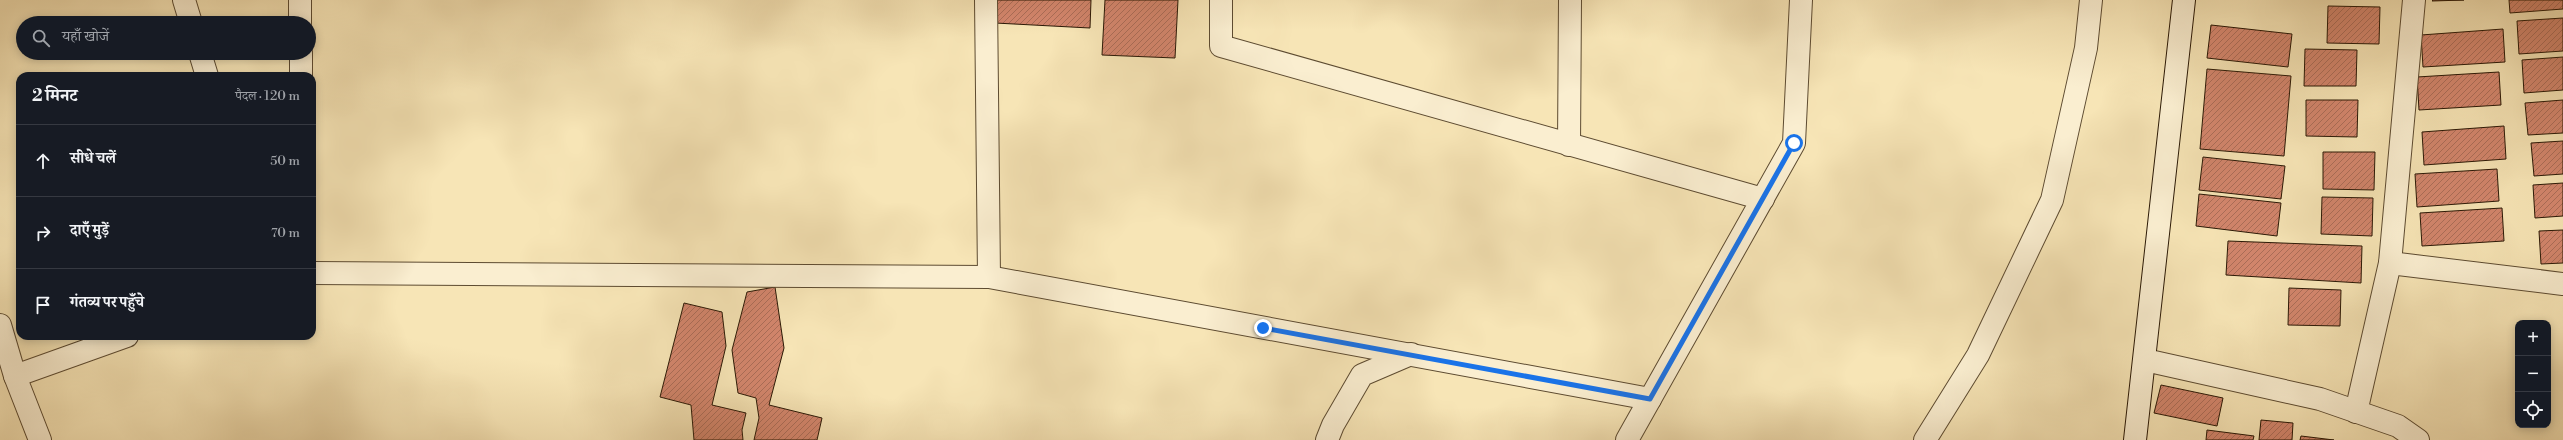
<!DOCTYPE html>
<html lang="hi">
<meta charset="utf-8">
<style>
:root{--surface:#171b24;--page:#20242c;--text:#f1f3f6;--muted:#9ea1a6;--line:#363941}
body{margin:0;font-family:"Libre Bodoni","Noto Serif Devanagari",serif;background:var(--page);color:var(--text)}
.controls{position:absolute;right:12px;bottom:12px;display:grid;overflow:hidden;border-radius:8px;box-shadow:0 2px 10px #0003}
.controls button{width:36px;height:36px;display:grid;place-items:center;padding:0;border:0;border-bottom:1px solid var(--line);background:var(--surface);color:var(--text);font:20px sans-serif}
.stop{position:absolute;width:12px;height:12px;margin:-9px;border:3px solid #1a73e8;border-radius:50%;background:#fff}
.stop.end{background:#1a73e8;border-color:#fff;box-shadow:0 1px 4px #0008}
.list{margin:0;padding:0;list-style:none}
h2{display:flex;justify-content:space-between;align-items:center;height:52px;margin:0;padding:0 16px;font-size:17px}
h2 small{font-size:13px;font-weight:400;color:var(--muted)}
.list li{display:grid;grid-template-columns:26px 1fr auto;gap:12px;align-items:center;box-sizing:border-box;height:72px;padding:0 16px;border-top:1px solid var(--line)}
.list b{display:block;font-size:15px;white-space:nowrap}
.list em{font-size:13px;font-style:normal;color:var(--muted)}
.icon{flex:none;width:22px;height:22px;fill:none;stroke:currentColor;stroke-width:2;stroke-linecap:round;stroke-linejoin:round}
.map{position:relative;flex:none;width:2563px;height:440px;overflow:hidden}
.search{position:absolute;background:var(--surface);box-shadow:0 2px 10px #0003;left:16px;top:16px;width:300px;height:44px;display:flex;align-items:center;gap:10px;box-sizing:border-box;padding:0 14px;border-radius:22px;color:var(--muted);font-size:15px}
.panel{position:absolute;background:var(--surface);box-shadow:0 2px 10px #0003;left:16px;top:72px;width:300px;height:268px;border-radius:12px}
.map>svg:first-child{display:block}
</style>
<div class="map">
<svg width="2563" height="440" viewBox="0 0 2563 440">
<defs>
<pattern id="building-hatch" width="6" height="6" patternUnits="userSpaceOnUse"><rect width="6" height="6" fill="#d3866d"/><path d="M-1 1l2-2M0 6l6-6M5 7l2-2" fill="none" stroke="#ab6d58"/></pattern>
</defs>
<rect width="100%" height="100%" fill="#f7e5b6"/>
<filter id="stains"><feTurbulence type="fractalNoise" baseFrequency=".005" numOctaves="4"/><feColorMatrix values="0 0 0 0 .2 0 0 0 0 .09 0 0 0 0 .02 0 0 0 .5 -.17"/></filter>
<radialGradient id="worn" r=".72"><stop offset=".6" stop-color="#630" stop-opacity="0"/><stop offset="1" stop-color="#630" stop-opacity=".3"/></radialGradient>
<g fill="url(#building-hatch)" stroke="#2a1805">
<path d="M997,0H1091L1090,28L995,23Z"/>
<path d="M1105,0H1178L1175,58L1102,55Z"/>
<path d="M2433,0H2464L2432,1Z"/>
<path d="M2509,0H2563V9L2510,13Z"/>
<path d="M2328,6L2380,7L2379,44L2327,43Z"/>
<path d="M2563,18V51L2519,54L2517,21Z"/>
<path d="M2211,25L2292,34L2288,67L2207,58Z"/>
<path d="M2503,29L2505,62L2423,67L2421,35Z"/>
<path d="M2305,49L2357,50L2356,86H2304Z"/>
<path d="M2563,57V90L2524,93L2522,60Z"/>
<path d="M2207,69L2291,76L2284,156L2200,149Z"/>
<path d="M2499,72L2501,105L2419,110L2417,77Z"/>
<path d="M2306,100H2358L2357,137L2306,136Z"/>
<path d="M2563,100V133L2528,135L2525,103Z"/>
<path d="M2504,126L2506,159L2424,165L2422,132Z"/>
<path d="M2563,141V174L2534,176L2531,143Z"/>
<path d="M2323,152H2375L2374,190L2323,189Z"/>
<path d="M2203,157L2285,166L2281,199L2199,190Z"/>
<path d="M2497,169L2499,201L2417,207L2415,174Z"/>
<path d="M2563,183V216L2535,218L2533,185Z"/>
<path d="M2199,194L2281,203L2277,236L2196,226Z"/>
<path d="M2322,197L2373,198L2372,236L2321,234Z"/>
<path d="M2502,208L2504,241L2422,246L2420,213Z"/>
<path d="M2563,230V263L2541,264L2539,231Z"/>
<path d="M2228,241L2362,246L2361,283L2226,275Z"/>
<path d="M775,287L784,348L769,405L822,418L817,440H754L759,418L756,398L738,393L732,350L747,292Z"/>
<path d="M2289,288L2341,290L2340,326L2288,325Z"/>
<path d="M684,303L722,312L726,346L712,405L746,413L742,430L743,440H694L691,405L660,397Z"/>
<path d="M2161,385L2223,398L2217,426L2154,413Z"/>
<path d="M2261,420L2293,423L2292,440H2259Z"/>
<path d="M2207,430L2254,436L2253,440H2206Z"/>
<path d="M2301,436L2334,440H2300Z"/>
</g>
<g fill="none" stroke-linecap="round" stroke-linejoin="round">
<defs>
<g id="street">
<path d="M184,0L191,23"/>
<path d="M300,0V23"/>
<path d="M1221,0V46L1763,199"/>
<path d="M200,53L207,76"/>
<path d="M301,53V76"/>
<path d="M1569,145L1570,0"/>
<path d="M2390,263L2563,284"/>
<path d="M312,273L989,277L986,0"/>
<path d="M989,277L1650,399"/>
<path d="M0,325L15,376L127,336"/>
<path d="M2145,360L2320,399L2398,426L2418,440"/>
<path d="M15,376L40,440"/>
<path d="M2356,412L2390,263L2414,0"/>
<path d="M1327,440L1333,425L1362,375L1411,354"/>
<path d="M1627,440L1794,143L1801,0"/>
<path d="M1925,440L1978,355L2052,200L2086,48L2091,0"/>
</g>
<path id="secondary" d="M2135,440L2184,0"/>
</defs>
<use href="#street" stroke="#5d4b31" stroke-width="24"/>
<use href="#secondary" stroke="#2a1805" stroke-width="24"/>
<use href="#street" stroke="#faeed0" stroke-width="22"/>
<use href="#secondary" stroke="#faeed0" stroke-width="22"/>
</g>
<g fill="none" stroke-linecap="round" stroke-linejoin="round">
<path stroke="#1a73e8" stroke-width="5" d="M1263,328L1650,399L1794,143"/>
</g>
<rect width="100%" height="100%" filter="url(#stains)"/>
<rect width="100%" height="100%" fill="url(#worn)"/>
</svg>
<div class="controls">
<button>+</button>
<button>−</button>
<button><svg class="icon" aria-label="locate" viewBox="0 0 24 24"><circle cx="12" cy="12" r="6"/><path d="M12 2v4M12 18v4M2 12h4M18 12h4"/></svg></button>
</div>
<div class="stop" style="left:1794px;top:143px"></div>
<div class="stop end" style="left:1263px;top:328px"></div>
<div class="search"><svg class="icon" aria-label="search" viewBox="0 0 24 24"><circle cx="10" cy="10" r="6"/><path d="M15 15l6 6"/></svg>यहाँ खोजें</div>
<section class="panel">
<h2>2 मिनट<small>पैदल · 120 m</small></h2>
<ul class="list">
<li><svg class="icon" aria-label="ahead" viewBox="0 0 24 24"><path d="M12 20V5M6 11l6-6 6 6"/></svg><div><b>सीधे चलें</b></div><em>50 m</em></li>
<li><svg class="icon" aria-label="right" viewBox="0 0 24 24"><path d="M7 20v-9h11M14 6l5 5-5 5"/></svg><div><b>दाएँ मुड़ें</b></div><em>70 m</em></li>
<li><svg class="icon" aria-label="arrive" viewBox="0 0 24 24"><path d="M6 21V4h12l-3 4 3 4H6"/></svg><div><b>गंतव्य पर पहुँचे</b></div></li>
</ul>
</section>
</div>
